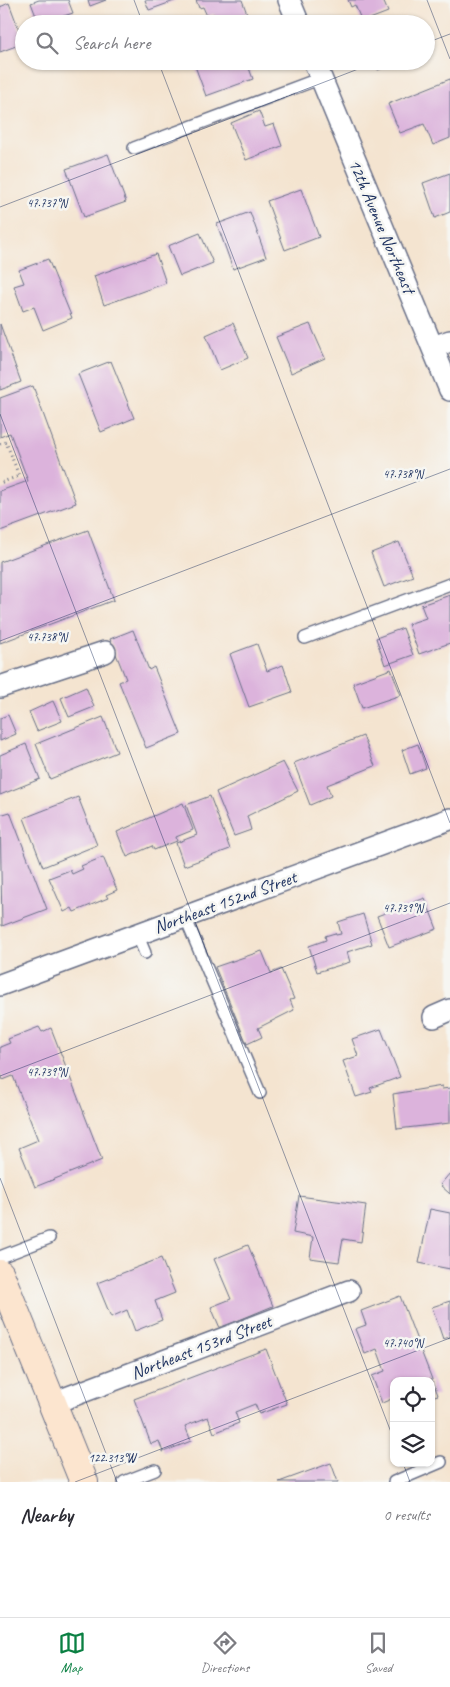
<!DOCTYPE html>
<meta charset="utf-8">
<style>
:root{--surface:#fff;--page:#f2f2f3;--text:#2b2b33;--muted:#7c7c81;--line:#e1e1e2;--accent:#0b8043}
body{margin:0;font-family:Caveat,sans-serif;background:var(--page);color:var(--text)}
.controls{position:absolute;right:15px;bottom:15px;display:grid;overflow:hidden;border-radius:10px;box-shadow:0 1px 4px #0004}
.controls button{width:45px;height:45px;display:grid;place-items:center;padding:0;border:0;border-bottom:1px solid var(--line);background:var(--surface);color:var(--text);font:25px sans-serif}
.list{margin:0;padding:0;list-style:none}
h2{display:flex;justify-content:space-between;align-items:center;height:65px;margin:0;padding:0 20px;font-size:21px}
h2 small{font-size:16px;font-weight:400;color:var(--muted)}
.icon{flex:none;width:28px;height:28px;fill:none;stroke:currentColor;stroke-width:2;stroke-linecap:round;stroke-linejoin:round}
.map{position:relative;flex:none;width:450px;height:1482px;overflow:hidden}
.search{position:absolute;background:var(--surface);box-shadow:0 1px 4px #0004;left:15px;right:15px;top:15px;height:55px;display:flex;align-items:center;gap:12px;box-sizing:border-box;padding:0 18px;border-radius:28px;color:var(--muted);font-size:19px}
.sheet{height:135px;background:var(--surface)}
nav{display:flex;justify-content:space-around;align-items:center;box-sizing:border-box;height:70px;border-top:1px solid var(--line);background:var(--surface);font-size:14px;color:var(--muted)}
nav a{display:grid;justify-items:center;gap:2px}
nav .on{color:var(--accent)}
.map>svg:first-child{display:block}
</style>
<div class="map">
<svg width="450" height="1482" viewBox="0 0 450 1482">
<rect width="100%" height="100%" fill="#f6f6f2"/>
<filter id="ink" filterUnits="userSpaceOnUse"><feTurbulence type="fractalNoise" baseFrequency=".02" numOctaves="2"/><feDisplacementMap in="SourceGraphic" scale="10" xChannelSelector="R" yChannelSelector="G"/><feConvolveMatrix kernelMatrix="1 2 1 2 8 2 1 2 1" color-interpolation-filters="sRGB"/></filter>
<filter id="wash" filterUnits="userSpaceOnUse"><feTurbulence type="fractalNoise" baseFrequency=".0096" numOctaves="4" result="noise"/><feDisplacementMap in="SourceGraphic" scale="20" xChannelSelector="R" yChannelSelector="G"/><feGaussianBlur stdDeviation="1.12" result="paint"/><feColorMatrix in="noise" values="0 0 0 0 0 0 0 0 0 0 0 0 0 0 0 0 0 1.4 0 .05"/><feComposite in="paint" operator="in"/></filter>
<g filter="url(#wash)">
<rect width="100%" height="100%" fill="#f4e4d0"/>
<g id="blocks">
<g fill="#dcb3dc">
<path d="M39,0H68L73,13L39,24L31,3Z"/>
<path d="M88,0H106L90,6Z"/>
<path d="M145,0H177L149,10Z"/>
<path d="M196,0H242L249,19L236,24H218L214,14L207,16L203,7L199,8Z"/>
<path d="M348,0H383L388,12L362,22L355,5L351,7Z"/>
<path d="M9,3L24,43L0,52V7Z"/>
<path d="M207,61H253L255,67L249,68L253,79L206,96L195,66Z"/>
<path d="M374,61H400L378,70Z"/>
<path d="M450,79V138L433,145L424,124L400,133L388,104Z"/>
<path d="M259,111L265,127L274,124L282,146L246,160L231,123Z"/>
<path d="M108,154L126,202L84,217L66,169Z"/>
<path d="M450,173V212L435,218L423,183Z"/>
<path d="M301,189L319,237L285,250L267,201Z"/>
<path d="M250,212L266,257L233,269L217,224Z"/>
<path d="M200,233L213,263L180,276L168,246Z"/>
<path d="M156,254L166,283L104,305L94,276Z"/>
<path d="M48,259L72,318L43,330L34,307L23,311L14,286L24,283L19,270Z"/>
<path d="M233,323L248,358L220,370L206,335Z"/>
<path d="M0,324L21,382L0,390Z"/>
<path d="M310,324L325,358L291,373L276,337Z"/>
<path d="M111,361L134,418L101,432L78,374Z"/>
<path d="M33,386L76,503L0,531V491L28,481L10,433L0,437V398Z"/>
<path d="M88,530L114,600L0,643V562Z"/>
<path d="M399,542L413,576L384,587L371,553Z"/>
<path d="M450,595V643L419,654L408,624L426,618L421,605Z"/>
<path d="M403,628L413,655L385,665L376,638Z"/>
<path d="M133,630L149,670L154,667L181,734L146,748L119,682L126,679L110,639Z"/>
<path d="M257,644L267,671L283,665L292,692L249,707L230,654Z"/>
<path d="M391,669L401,695L362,708L353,683Z"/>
<path d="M86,687L94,707L69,717L61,698Z"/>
<path d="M53,701L62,721L37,731L29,712Z"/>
<path d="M8,715L16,734L0,741V718Z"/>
<path d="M103,717L117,752L50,779L36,744Z"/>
<path d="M363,736L375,766L327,785L331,796L310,805L294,763Z"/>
<path d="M26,744L40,779L0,795V755Z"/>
<path d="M418,744L426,768L410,774L402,750Z"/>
<path d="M283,762L298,791L247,816L251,830L234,836L216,792Z"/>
<path d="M210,796L230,849L184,866L176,843L197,835L186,805Z"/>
<path d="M78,797L97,845L43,867L24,818Z"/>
<path d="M183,803L193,830L176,837L177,841L154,850L152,846L127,857L117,832Z"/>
<path d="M10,812L47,909L2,926L0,815Z"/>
<path d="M103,857L117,890L106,895L108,898L74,912L72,908L64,912L49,878L70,870L72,874L83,869L81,866Z"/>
<path d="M425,898L437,929L389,947L377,916Z"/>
<path d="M363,914L372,944L347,952L350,962L317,972L309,946L326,940L325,936L335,933L336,935L341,934L338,922Z"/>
<path d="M262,951L271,973L281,969L294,999L290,1000L294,1010L258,1028L262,1037L247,1044L215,967Z"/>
<path d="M39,1027L42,1032L51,1028L102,1160L35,1187L19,1148L38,1140L13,1076L3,1080L0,1072V1047L10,1043L8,1039Z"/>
<path d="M381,1029L400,1077L370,1088L372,1092L356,1097L343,1061L358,1056L352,1039Z"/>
<path d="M442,1086V1089L450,1088V1123L397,1129L393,1094Z"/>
<path d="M450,1173V1194L440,1185Z"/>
<path d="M299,1196L366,1205L361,1242L343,1239L339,1262L310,1258L313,1237L293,1233Z"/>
<path d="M430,1209L450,1213V1269L419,1263Z"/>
<path d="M248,1245L273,1306L220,1328L211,1307L231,1299L214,1259Z"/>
<path d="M161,1258L175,1293L155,1301L162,1320L135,1331L127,1310L111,1317L97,1283Z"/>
<path d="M400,1296L438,1395L431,1397V1381H394V1398L382,1403L372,1376L385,1371L377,1349L365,1354L355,1329L366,1325L361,1311Z"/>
<path d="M450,1301V1337L443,1339L432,1307Z"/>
<path d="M266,1349L287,1404L259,1414L255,1404L235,1412L239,1423L214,1433L208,1417L185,1426L191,1441L163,1452L159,1441L151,1444L134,1399Z"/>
<path d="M331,1463L338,1482H279Z"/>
</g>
</g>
</g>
<g filter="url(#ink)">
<use href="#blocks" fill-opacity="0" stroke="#676e86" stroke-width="1"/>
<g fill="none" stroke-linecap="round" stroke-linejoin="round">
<defs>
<g id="lane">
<path d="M134,148L321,78"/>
<path d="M305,638L450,584"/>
<path d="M185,917L260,1093"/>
<path d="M137,934L145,953"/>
<path d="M0,1257L49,1238"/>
<path d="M124,1482L155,1470"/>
<path d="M394,1482L441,1462"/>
</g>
<g id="street">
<path d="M289,0L299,24"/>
<path d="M314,61L450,390"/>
<path d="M433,347L450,341"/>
<path d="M0,687L105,652"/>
<path d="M0,985L450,819"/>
<path d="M434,1017L450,1010"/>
<path d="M53,1403L349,1291"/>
</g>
<path id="secondary" d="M0,1274L84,1482"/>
</defs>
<use href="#lane" stroke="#676e86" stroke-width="14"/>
<use href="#street" stroke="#676e86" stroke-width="24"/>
<use href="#secondary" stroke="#676e86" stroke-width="30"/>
<path stroke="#676e86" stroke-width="3" stroke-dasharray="1 4" stroke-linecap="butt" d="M0,444L6,442L19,476L0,483"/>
<use href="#lane" stroke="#fff" stroke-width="11"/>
<use href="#street" stroke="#fff" stroke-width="21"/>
<use href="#secondary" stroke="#fce5cf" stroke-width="28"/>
</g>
</g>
<path fill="none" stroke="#1b2f5e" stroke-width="1" stroke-opacity="0.45" d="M134,0L143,24M427,0L450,59M426,43L450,34M158,61L450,823M0,207L379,61M0,414L394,1440M0,641L450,469M0,1076L450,903M0,1178L117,1482M403,1463L410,1482M75,1482L450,1338"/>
<g text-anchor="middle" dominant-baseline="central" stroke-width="5" stroke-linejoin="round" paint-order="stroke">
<g font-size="18" fill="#1b2f5e" stroke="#f6f6f2">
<text transform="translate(382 226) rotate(67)">12th Avenue Northeast</text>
<text transform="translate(225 902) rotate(-20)">Northeast 152nd Street</text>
<text transform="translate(201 1347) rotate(-21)">Northeast 153rd Street</text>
</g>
</g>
<g font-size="12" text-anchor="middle" fill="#1b2f5e" stroke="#f6f6f2" stroke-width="5" stroke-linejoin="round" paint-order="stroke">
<text x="47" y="207">47.737°N</text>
<text x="403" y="478">47.738°N</text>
<text x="47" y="641">47.738°N</text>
<text x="403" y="912">47.739°N</text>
<text x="47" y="1076">47.739°N</text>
<text x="403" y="1347">47.740°N</text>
<text x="112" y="1462">122.313°W</text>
</g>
</svg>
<div class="controls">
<button><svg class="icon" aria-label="locate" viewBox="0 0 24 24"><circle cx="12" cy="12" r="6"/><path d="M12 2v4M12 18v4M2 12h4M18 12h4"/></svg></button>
<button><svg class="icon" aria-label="layers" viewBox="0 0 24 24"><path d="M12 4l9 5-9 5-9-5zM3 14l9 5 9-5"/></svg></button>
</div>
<div class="search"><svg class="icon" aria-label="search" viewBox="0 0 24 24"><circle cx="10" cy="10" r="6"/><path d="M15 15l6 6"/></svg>Search here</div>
</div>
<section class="sheet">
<h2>Nearby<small>0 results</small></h2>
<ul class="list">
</ul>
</section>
<nav>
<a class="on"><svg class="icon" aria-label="map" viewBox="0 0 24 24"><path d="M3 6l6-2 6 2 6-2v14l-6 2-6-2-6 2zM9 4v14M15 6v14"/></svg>Map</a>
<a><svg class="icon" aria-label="directions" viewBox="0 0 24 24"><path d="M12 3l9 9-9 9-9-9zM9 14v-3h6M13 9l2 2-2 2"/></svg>Directions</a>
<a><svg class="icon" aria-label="saved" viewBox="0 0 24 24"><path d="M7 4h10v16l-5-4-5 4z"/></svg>Saved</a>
</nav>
